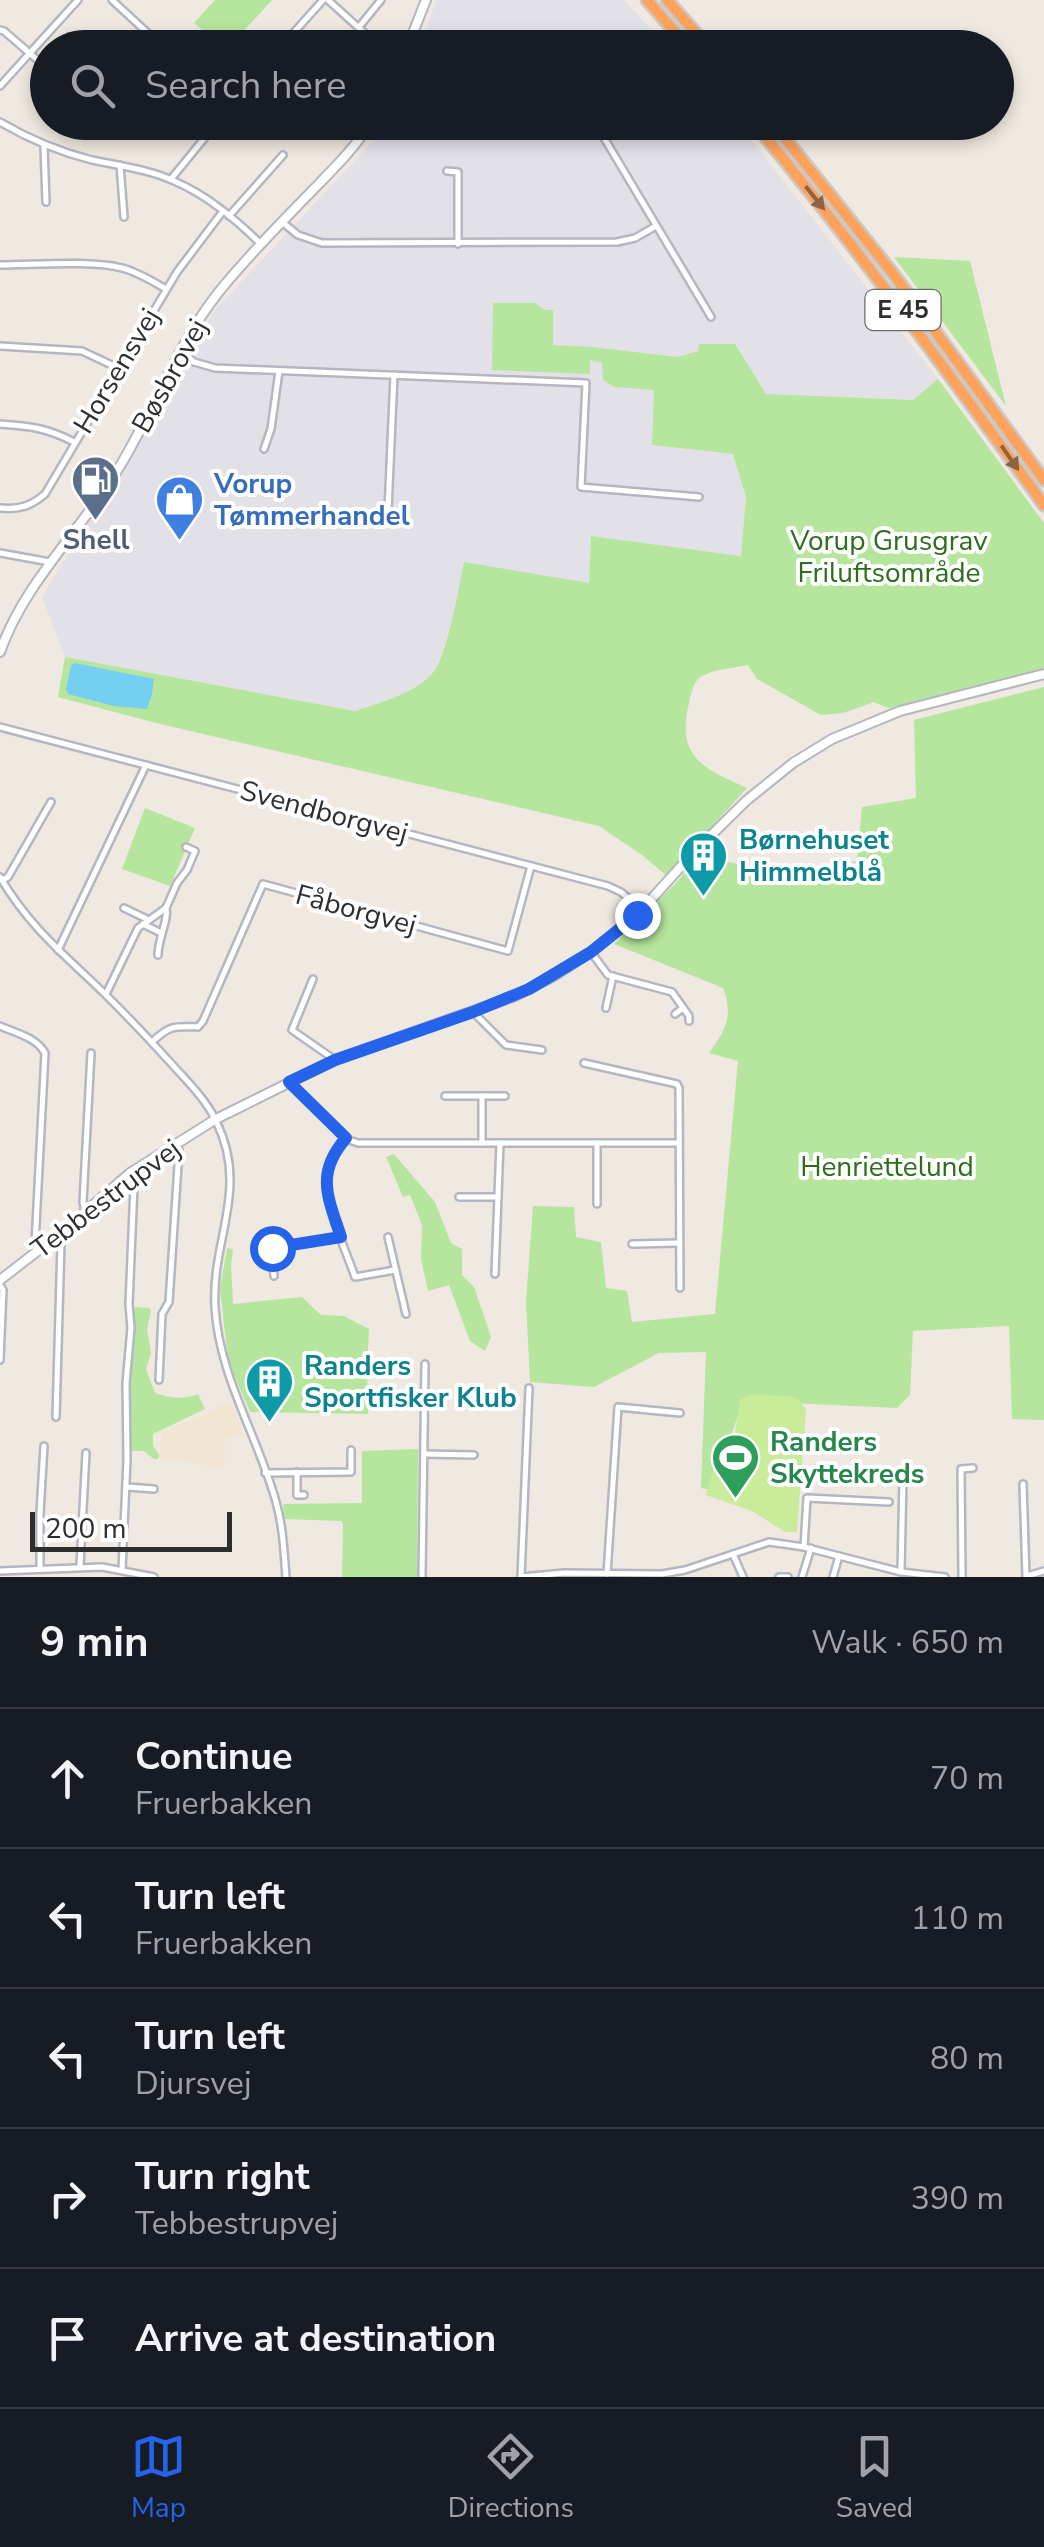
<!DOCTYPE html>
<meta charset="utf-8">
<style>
:root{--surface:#171b24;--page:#20242c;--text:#f1f3f6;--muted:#9ea1a6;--line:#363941;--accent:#2563eb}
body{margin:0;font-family:"Nunito Sans",sans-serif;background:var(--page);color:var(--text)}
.scale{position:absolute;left:30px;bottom:25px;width:202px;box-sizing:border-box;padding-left:10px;border:5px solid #2e2e2e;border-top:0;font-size:28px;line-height:35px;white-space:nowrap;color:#2e2e2e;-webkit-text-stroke:8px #fff;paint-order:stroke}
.stop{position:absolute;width:30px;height:30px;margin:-22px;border:8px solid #2563eb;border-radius:50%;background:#fff}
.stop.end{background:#2563eb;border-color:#fff;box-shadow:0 2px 10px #0008}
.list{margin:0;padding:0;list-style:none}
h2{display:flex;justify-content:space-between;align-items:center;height:130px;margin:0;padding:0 40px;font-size:42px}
h2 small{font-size:32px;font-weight:400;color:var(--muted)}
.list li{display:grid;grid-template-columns:65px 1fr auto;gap:30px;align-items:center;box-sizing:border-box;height:140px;padding:0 40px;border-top:2px solid var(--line)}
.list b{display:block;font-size:38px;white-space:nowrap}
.list p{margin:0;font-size:32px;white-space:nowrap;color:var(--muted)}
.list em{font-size:32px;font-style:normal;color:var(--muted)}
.icon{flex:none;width:55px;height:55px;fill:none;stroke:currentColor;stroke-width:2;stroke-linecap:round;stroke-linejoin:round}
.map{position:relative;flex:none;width:1044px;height:1577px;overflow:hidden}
.search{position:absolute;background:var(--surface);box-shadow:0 5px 15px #0003;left:30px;right:30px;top:30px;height:110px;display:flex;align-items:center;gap:25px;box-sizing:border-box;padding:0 35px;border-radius:55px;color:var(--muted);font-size:38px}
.sheet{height:830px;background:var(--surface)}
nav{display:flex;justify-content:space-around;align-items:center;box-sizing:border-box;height:140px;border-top:2px solid var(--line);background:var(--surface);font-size:28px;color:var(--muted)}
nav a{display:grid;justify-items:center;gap:5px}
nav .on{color:var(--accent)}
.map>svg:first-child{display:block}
</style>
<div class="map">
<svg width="1044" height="1577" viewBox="0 0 1044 1577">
<rect width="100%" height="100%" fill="#efe9e1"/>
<g fill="#e3e1e8">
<path d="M436,0H624L667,47H421Z"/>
<path d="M390,123H735L757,147L938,379L913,400L654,390L652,445L734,454L746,497L742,556L591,536L589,583L452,621L436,672L401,695L355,711L65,657L42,597L215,310Z"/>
</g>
<path fill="#f0e6d1" d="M230,1402L243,1433L225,1439V1468L160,1458L162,1433Z"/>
<g fill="#b6e59e">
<path d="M215,0H272L229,47H205L212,38L194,23Z"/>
<path d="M894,257L970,261L1006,406Z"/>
<path d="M493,303H535L544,310H553V345L591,347L678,357L698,351L699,344H735L766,394L913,400L938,379L1044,523V669L908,705L888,708L874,702L843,713L821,715L757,679L748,665C734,668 715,669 702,676C693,681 691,694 689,703C676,757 702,768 747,788L667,876L642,855L599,826L160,724L58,697L65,657L355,711C382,702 412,694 432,674C446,661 460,583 464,562L589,583L591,536L741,556L746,497L733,454L652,445L654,390L614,387L603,380L602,363L590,360V374L492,370Z"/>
<path d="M1044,687V1420L1012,1419L1009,1326L913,1331L910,1395L897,1408L743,1401L712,1490L701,1488L706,1352L659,1353L594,1387L530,1382L526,1301L533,1206L574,1207L576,1237L601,1242L606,1288L627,1291L632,1322L715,1314L738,1061L709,1053C725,1031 734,1016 723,988L614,944L678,881L698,854L745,866L764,864L825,874L857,860L862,807L916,798L914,720Z"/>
<path d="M145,808L195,828L170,886L122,869Z"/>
<path d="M394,1154L435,1202L451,1243L462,1249V1275L474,1287L491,1337L485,1351L470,1341L449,1285L428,1291L421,1259L422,1225L410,1195L403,1197L386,1157Z"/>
<path d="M227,1248L233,1249L231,1265L233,1304L302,1297L321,1315L344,1316L369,1329L367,1369L368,1414L250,1412L228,1360L220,1288Z"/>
<path d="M135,1307L149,1308L151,1311L147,1329L151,1353L146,1369L155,1393C171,1398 182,1400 198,1394L205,1409L153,1434V1446L159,1455L158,1459H154L144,1451H130V1380Z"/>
<path d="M418,1449L417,1577H342L343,1524L341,1521L285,1519L283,1504L362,1503V1451Z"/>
</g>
<path fill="#c9ec9a" d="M751,1394L796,1397L806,1409L797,1532H785L752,1511L706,1495L719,1451L732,1452L740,1400Z"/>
<path fill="#75cff0" d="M75,663L154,679L152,695L147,709L114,706L68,694L66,689L71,665Z"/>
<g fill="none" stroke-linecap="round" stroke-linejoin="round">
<defs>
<g id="street">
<path d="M112,0L164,48"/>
<path d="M328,0L381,48"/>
<path d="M359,27L381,0"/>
<path d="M0,30L4,31L48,69"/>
<path d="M280,48L323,0"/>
<path d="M0,86L78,0"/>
<path d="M0,122C29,139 60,152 92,160C120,166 148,169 174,181C207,195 235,219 261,244"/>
<path d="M597,126L711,317"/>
<path d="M44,146L46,202"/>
<path d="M120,165L124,217"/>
<path d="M447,171L458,172V244"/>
<path d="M171,179L216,124"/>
<path d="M229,216L283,155"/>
<path d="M282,222L298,235L322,243L617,242L635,238L656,226"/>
<path d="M0,265C33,265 91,260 122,268C138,272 152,281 166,289"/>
<path d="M0,346L82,351L118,368"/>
<path d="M182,352L194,362L215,368L586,383L581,487L699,497"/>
<path d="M0,424C30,426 47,428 74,442"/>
<path d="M264,449L271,429L279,371"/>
<path d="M0,508C19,510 31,506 45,494L177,272L223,211"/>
<path d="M388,510L394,375"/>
<path d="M0,553L50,562"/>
<path d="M0,727L608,886L621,892L642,910"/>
<path d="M0,877C30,928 65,955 106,995C128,1017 149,1039 169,1061C185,1079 206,1099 216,1121C250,1190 211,1239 215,1307C219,1377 258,1436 276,1502C283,1526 284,1552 286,1577"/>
<path d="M3,880L8,877L51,802"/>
<path d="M124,908L149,920"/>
<path d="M143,924L161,933"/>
<path d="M58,950L146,765"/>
<path d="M591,952L608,975L672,992L689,1016V1021"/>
<path d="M158,955C158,938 169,920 166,908"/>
<path d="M313,979L292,1030L335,1060"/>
<path d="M106,994L138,928L166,908L177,883L187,870L195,851L186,847"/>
<path d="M606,1008L613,976"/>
<path d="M473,1012L506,1045L542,1050"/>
<path d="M675,1014L683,1008"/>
<path d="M0,1026C16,1033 36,1037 45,1053L35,1244L36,1250"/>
<path d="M152,1042C170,1025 174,1026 198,1027L203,1021L263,884L508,951L531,866"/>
<path d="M584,1063L677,1084L679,1088L680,1288"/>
<path d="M289,1082L346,1139L358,1143H679"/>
<path d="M445,1096H505"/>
<path d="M482,1096V1143"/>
<path d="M346,1139C338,1147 331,1155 328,1166C319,1196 345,1247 355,1277L395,1270"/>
<path d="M459,1197H498"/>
<path d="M597,1204V1143"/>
<path d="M85,1212L83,1202L91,1053"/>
<path d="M388,1237L406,1314"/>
<path d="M632,1244L679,1243"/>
<path d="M495,1274L500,1143"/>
<path d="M274,1276L272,1248L340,1237"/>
<path d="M0,1285L3,1290L0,1360"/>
<path d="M159,1380L162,1314L169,1302L179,1150L177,1145"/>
<path d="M56,1417L61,1243L58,1236"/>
<path d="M424,1454L474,1455"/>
<path d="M297,1472V1495H304"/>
<path d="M265,1473L351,1472V1450"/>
<path d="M1023,1484L1026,1577"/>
<path d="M127,1487L154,1489"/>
<path d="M804,1547L807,1498L889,1502"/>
<path d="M733,1554L743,1577"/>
<path d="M80,1565L86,1453"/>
<path d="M40,1569V1513L44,1446"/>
<path d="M122,1570L127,1460L126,1383L131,1328L129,1304L134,1186L130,1174"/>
<path d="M0,1571L102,1567L154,1577"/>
<path d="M901,1572L903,1477"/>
<path d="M607,1574L618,1407L680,1413"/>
<path d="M1027,1576L1044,1571"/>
<path d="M422,1577L425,1364"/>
<path d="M521,1577L564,1573L662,1574L685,1570L769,1542L804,1547L901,1572L945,1577"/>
<path d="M521,1577L529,1388"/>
<path d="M779,1577H788"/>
<path d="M802,1577L811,1548"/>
<path d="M833,1577L839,1556"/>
<path d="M962,1577L961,1469L973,1468"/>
</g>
<g id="secondary">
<path d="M407,48L426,0"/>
<path d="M0,652C25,581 82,530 120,466C154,410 177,345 218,293C245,259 276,228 306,197C329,173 353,151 371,122"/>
<path d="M0,1280L57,1236L130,1173L216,1119L335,1060L515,996L554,976L591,952L637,915L694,852L747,800L793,763L832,739L900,711L1044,674"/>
</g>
<g id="highway">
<path d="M647,0L689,48"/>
<path d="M667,0L709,48"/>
<path d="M753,122C856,246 950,375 1044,505"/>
<path d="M772,122L894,275L1044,480"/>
</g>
</defs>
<use href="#street" stroke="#b4b7c1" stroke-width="10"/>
<use href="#secondary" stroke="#b4b7c1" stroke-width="12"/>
<use href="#highway" stroke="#c9c9c9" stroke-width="15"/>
<use href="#street" stroke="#fff" stroke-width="5"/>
<use href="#secondary" stroke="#fff" stroke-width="8"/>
<use href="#highway" stroke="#ffa35c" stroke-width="10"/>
</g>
<defs><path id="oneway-solid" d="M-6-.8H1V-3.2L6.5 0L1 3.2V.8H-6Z" transform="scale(2.5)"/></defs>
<g fill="#8c6343">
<use href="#oneway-solid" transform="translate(815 198) rotate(51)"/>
<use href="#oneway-solid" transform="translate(1010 458) rotate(55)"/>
</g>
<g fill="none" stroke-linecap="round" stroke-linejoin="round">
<path stroke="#2563eb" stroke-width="12" d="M272,1248L341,1237C328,1197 315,1174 346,1138L289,1082L335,1060L473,1012L529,989L591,952L637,915"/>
</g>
<defs>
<symbol id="fuel-pin" viewBox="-11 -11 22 30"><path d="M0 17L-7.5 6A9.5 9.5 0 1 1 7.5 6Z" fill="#5c6f8a" stroke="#fff"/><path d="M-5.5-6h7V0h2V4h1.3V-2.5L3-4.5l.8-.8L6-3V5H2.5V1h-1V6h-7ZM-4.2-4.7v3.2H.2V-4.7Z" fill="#fff"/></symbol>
<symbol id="shop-pin" viewBox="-11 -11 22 30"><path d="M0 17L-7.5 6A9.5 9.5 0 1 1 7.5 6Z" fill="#3f7fe0" stroke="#fff"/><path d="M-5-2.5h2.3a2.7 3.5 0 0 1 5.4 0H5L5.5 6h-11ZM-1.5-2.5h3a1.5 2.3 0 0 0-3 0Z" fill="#fff"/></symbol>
<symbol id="building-pin" viewBox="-11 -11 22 30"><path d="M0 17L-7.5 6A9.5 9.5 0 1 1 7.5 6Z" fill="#0f9aa8" stroke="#fff"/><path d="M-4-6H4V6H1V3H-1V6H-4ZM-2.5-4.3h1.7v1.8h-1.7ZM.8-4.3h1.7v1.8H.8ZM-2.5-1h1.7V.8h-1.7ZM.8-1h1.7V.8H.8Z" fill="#fff"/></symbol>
<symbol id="stadium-pin" viewBox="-11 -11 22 30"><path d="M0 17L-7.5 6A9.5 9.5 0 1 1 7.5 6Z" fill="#2e9e5b" stroke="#fff"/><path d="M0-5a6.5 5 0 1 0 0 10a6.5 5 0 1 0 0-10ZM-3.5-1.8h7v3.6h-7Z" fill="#fff"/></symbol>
</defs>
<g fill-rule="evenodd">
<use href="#fuel-pin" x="68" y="452" width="55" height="75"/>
<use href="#shop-pin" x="152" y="472" width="55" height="75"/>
<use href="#building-pin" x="676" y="828" width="55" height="75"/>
<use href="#building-pin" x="242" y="1354" width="55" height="75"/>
<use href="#stadium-pin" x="708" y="1430" width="55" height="75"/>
</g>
<g text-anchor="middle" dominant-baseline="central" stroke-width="8" stroke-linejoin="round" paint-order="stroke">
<rect fill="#fff" stroke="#6d6d6d" stroke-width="2.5" x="865.5" y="290" width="75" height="40" rx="8"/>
<g font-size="25" font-weight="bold" fill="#2e2e2e">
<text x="903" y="310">E 45</text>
</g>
<g font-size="28" fill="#2e2e2e" stroke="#fff">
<text transform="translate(117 371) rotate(-59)">Horsensvej</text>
<text transform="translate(170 376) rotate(-61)">Bøsbrovej</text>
<text transform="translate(324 812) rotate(15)">Svendborgvej</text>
<text transform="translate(356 910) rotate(15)">Fåborgvej</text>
<text transform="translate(106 1199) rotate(-37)">Tebbestrupvej</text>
</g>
<g font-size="28" font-weight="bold" fill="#366cbe" stroke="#fff" text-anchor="start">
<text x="214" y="484">Vorup<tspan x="214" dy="32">Tømmerhandel</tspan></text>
</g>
<g font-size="28" font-weight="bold" fill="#4e5e75" stroke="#fff">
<text x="96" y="540">Shell</text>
</g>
<g font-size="28" fill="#2c6e1b" stroke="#fff">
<text x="889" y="541">Vorup Grusgrav<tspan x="889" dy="32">Friluftsområde</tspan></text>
<text x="887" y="1167">Henriettelund</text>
</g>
<g font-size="28" font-weight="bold" fill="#0d838f" stroke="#fff" text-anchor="start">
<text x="739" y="840">Børnehuset<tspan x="739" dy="32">Himmelblå</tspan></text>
<text x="304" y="1366">Randers<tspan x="304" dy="32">Sportfisker Klub</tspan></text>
</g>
<g font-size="28" font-weight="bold" fill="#27864d" stroke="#fff" text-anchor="start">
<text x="770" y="1442">Randers<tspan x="770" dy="32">Skyttekreds</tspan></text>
</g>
</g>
</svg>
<div class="scale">200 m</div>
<div class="stop" style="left:272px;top:1248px"></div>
<div class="stop end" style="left:637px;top:915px"></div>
<div class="search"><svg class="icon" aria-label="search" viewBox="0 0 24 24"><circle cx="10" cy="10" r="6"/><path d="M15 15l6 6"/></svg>Search here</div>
</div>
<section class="sheet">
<h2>9 min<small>Walk · 650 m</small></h2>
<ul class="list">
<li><svg class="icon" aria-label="ahead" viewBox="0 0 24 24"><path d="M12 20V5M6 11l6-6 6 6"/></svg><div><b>Continue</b><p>Fruerbakken</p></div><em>70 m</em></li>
<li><svg class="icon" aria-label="left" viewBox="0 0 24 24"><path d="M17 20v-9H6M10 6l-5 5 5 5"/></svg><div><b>Turn left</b><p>Fruerbakken</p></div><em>110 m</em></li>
<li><svg class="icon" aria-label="left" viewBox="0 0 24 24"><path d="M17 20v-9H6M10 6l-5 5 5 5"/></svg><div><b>Turn left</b><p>Djursvej</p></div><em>80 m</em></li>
<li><svg class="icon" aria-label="right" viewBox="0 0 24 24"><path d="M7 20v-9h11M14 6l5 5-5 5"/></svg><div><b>Turn right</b><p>Tebbestrupvej</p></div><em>390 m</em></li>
<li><svg class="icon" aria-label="arrive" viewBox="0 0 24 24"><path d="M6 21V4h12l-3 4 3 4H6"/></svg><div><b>Arrive at destination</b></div></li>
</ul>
</section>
<nav>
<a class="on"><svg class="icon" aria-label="map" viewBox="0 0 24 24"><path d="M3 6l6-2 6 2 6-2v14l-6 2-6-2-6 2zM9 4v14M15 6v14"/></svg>Map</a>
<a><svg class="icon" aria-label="directions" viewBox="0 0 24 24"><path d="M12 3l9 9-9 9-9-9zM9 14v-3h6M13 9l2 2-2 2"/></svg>Directions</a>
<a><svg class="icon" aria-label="saved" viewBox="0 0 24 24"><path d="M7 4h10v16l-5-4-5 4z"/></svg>Saved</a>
</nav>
